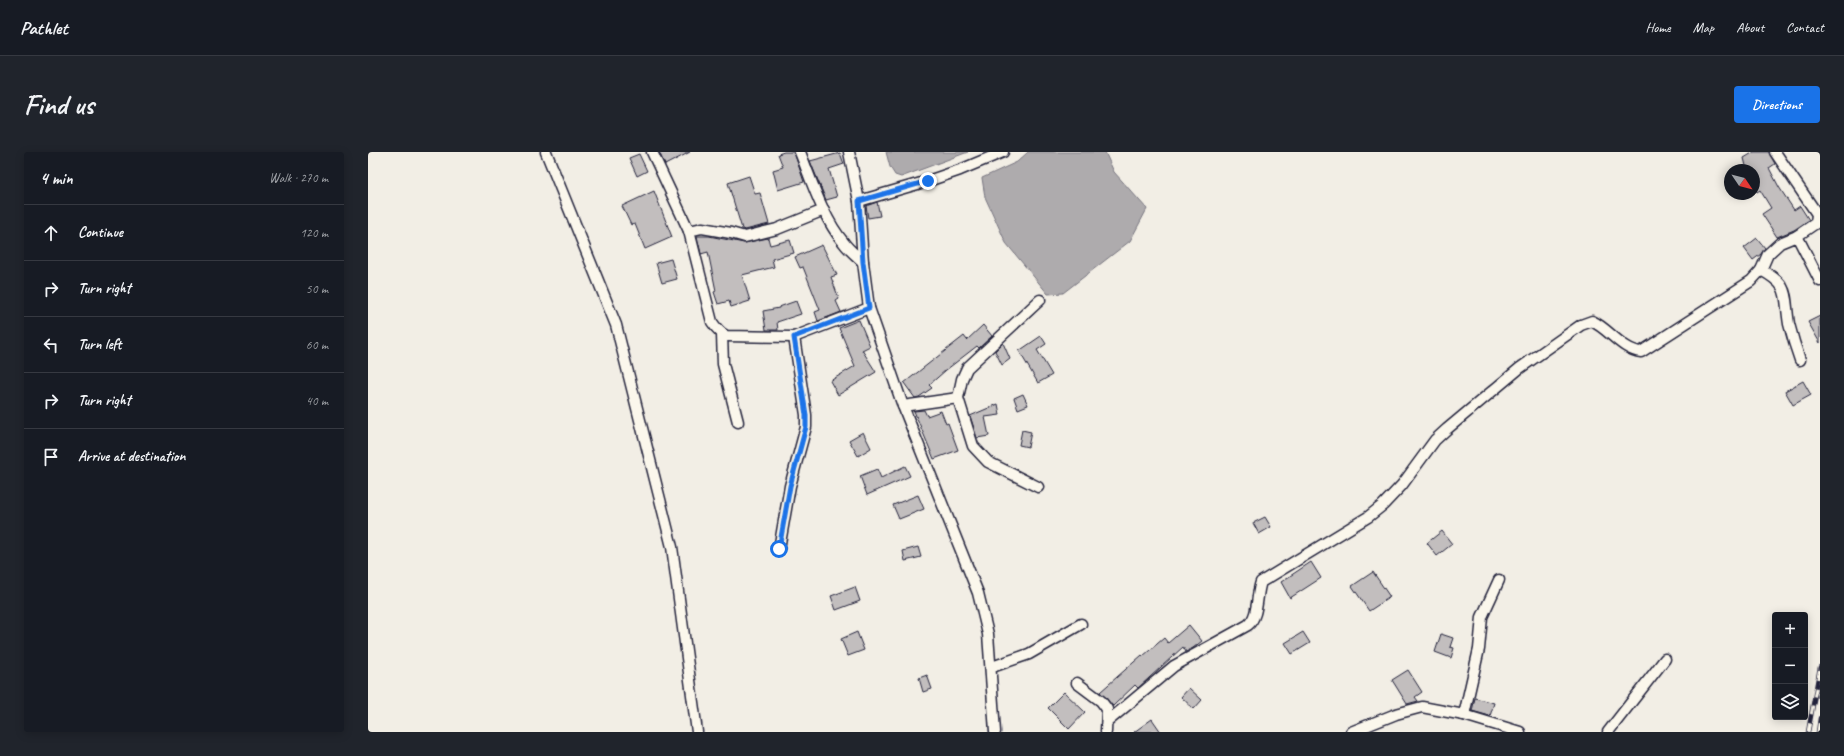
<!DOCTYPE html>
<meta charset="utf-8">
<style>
:root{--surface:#171b24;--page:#20242c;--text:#f1f3f6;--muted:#9ea1a6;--line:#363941;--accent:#1a73e8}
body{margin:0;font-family:Caveat,sans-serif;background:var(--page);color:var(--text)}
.controls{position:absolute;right:12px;bottom:12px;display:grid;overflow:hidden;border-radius:4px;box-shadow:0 2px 10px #0003}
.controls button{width:36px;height:36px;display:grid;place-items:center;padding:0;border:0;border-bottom:1px solid var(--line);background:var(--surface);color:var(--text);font:20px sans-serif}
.compass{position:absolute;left:1356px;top:12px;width:36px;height:36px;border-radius:50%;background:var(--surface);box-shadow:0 2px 10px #0003;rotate:125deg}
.stop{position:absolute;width:12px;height:12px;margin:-9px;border:3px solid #1a73e8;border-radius:50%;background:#fff}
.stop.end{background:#1a73e8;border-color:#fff;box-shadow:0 1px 4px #0008}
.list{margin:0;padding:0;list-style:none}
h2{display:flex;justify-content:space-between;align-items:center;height:52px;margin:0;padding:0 16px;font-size:17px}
h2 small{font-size:13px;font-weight:400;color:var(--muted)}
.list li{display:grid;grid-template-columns:26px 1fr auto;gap:12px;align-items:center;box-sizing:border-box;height:56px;padding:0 16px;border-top:1px solid var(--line)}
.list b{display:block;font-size:15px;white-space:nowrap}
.list em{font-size:13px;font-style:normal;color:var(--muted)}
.icon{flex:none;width:22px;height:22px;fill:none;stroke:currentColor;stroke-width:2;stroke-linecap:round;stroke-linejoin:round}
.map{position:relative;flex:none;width:1452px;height:580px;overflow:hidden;border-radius:4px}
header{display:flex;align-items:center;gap:24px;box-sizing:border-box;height:56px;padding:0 20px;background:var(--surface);border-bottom:1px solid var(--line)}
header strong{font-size:19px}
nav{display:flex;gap:22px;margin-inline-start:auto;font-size:14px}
.intro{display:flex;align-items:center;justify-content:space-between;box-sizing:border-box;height:96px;padding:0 24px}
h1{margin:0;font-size:28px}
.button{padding:10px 18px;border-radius:4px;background:var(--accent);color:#fff;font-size:14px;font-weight:700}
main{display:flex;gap:24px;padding:0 24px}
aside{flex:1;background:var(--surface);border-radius:4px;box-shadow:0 2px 10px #0003}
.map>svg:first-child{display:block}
</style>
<header>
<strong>Pathlet</strong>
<nav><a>Home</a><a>Map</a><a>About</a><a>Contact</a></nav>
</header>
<div class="intro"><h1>Find us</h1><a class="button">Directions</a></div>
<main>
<aside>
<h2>4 min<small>Walk · 270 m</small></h2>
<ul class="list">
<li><svg class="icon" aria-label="ahead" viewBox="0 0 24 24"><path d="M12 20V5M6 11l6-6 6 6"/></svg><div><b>Continue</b></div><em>120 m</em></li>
<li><svg class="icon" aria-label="right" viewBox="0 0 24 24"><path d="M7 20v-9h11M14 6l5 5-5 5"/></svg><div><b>Turn right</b></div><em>50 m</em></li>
<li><svg class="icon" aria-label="left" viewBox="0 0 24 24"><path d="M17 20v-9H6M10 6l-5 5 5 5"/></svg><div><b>Turn left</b></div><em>60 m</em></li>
<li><svg class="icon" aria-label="right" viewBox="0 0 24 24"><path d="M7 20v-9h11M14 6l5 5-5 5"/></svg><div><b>Turn right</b></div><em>40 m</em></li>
<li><svg class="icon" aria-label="arrive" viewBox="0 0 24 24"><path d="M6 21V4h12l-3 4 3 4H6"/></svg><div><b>Arrive at destination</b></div></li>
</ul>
</aside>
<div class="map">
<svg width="1452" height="580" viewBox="0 0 1452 580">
<rect width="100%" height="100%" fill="#f2eee5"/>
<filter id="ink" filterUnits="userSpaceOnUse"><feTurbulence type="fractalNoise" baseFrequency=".025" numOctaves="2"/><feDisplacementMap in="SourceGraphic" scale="8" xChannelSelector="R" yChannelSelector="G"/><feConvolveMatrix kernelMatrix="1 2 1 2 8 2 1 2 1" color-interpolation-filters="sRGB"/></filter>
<g filter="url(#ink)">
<g fill="#aeabad" stroke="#76747f">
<path d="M518,0H600L533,25L527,23L522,15Z"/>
<path d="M660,0H737L746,20L779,57L762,89L695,141L680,142L638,91L617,45L614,26L649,10Z"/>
</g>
<g fill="#c2bebe" stroke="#22223b">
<path d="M291,0H322L297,13Z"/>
<path d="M416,0H426L436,30L410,38L405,18L415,15L410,2Z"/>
<path d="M1386,0H1401L1407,12L1401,16L1411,35L1426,58L1432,54L1441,68L1426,78L1409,85L1394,62L1403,56L1392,38L1389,40L1386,35V18H1379L1376,6Z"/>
<path d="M472,1L476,12L461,17L469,45L458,48L442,9Z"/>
<path d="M271,2L279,19L269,24L261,6Z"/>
<path d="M381,24L387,42L392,41L401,72L377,78L374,77L360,31Z"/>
<path d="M286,39L304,85L277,97L267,72L263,73L254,54Z"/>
<path d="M509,50L512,64L500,66L498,54Z"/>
<path d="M329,84H341L376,91L400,86L402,93L422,88L426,101L404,107L406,115L374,123L382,149L363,155L361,149L350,152L346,140L348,139L340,100L333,102Z"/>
<path d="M1389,86L1397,96L1393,102L1385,108L1376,96Z"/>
<path d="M454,93L469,123L463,125L471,147L468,149L473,160L450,169L447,160L452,158L435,115L432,116L427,105Z"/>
<path d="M303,107L309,127L294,131L288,111Z"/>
<path d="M428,149L433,162L409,170L410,178H398L395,159L411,156V155Z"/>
<path d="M1452,164V191L1440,170Z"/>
<path d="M491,168L502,194L494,198L508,220L470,243L462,229L487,214L471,176Z"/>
<path d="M615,173L624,184L611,196L609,194L578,218L561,233L564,236L551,245L547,246L536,231L596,184L599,188Z"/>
<path d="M673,184L678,192L669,198L684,223L670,231L651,199Z"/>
<path d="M635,191L642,207L634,213L627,199Z"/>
<path d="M1435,229L1443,243L1425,253L1417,239Z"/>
<path d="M655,242L660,253L650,257L646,246Z"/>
<path d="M630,252L632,263L617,265L621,284L609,286L602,264Z"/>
<path d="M556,258L559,264L573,259L578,272L580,271L590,298L566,307L546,259Z"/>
<path d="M654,278L663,280L660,295L651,293Z"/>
<path d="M495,280L503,296L490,304L481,288Z"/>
<path d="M537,314L542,324L499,343L492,324L509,317L513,326Z"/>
<path d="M550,343L556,357L531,367L525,353Z"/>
<path d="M897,365L903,375L891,382L885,371Z"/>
<path d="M1074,379L1084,392L1069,404L1059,391Z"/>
<path d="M550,395L553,405L537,409L535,399Z"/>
<path d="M943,410L953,426L922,446L913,430Z"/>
<path d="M1005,420L1022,445L1001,459L984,434Z"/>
<path d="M487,435L492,449L468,458L463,444Z"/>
<path d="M821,473L834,489L825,496L818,500L815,495L770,536L767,533L745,554L732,540L774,503L775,504L796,486L800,491Z"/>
<path d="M489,480L496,498L480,504L473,487Z"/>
<path d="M935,480L942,491L924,502L917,491Z"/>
<path d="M1073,482L1085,486L1082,495L1086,496L1083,506L1067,500Z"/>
<path d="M1040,518L1054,540L1047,545L1050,549L1039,552L1024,528Z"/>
<path d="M559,523L564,537L555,540L551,526Z"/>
<path d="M821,536L834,548L826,557L813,545Z"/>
<path d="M696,540L717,560L701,577L680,556Z"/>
<path d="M1107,546L1126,551L1122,564L1104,559Z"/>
<path d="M784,567L793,580H766Z"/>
</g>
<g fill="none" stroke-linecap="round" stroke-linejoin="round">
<defs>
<g id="street">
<path d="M178,0L248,173L304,395L329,580"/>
<path d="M284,0L321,79L344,170C348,176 351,180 358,184L426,185L501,156"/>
<path d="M432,0C444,30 455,66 476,91C481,98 489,104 495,110"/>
<path d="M481,0L491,49L495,110L501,156L535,254L610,441L620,482L627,580"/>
<path d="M1407,0L1449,62L1448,71L1429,84"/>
<path d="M491,49L560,29L592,18L635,0"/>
<path d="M321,79L334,76L363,81L377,85L409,77L456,58"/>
<path d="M1393,118C1423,134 1416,142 1421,172C1424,184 1428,197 1432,208"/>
<path d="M354,182L355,212L370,270"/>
<path d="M535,254L590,246"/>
<path d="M670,335L620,310L605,294L590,246L594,227L599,216L672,148"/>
<path d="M411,397L422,334L438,275V263L426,185"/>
<path d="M624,515L661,502L713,472"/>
<path d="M709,531L733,549L739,557L738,580"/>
<path d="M1096,563L1111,497L1114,465L1131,428"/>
<path d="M739,570L806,514L880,473C891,464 888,443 893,430L1000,365L1015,353L1034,333L1067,288L1079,277L1152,216L1213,173L1224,169C1241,177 1254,198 1273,200L1383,129L1393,118L1400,102L1412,91L1429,84L1452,129"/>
<path d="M983,580L1028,562L1054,555L1096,563L1152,580"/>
<path d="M1240,580L1297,507"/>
</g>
</defs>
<use href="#street" stroke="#22223b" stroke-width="13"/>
<use href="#street" stroke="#fbf7ec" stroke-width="10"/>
<defs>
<g id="rail">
<path d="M1440,580L1452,515"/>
<path d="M1450,580L1452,566"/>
</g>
</defs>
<use href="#rail" stroke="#22223b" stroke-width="4.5"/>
<use href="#rail" stroke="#fbf7ec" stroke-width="3" stroke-dasharray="9" stroke-linecap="butt"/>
</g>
</g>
<g fill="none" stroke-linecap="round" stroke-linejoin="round" filter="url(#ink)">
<path stroke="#1a73e8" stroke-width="5" d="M411,397L422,334L438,275V263L426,185L501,156L495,110L491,49L560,29"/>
</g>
</svg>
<div class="controls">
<button>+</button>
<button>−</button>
<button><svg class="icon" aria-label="layers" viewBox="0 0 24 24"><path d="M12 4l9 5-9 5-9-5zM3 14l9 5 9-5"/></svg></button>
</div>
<svg class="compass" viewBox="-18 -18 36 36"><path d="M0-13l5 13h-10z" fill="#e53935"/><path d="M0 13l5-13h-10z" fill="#9ea1a6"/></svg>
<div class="stop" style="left:411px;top:397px"></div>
<div class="stop end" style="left:560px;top:29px"></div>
</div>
</main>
